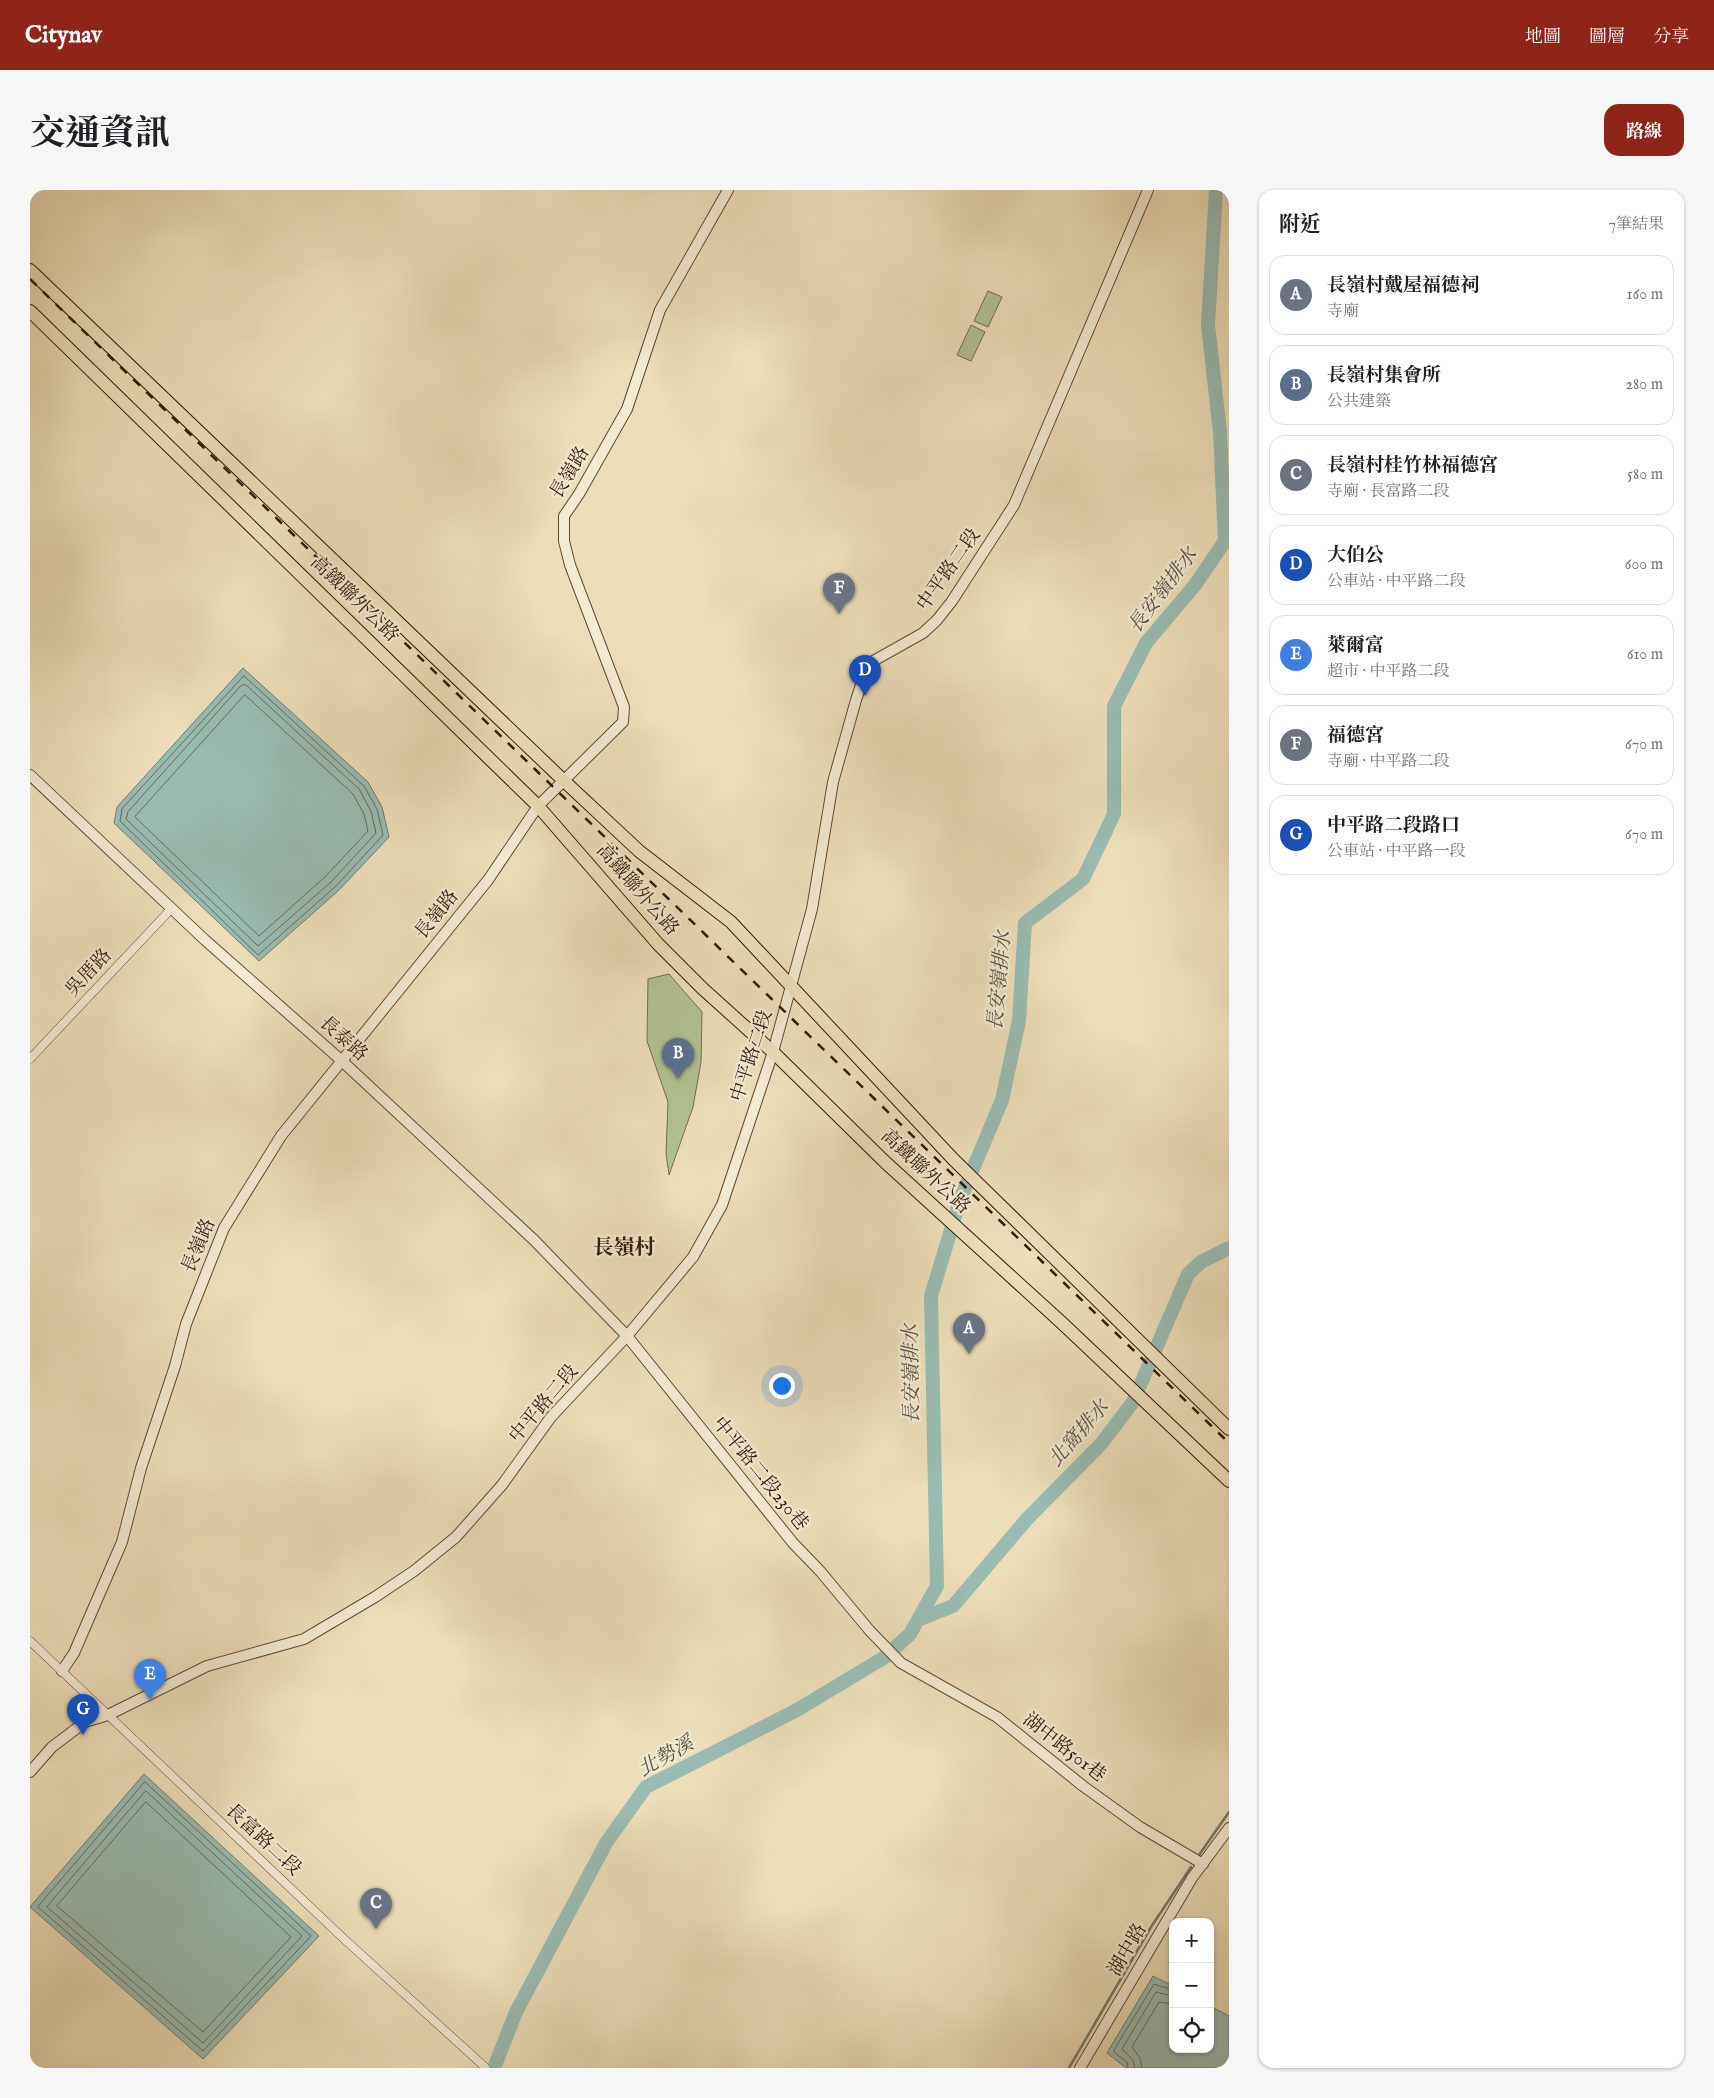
<!DOCTYPE html>
<html lang="zh-TW">
<meta charset="utf-8">
<style>
:root{--surface:#fff;--page:#f6f6f6;--text:#202124;--muted:#757577;--line:#e0e0e0;--accent:#8f2418}
body{margin:0;font-family:"IM FELL English","Noto Serif TC",serif;background:var(--page);color:var(--text)}
.controls{position:absolute;right:15px;bottom:15px;display:grid;overflow:hidden;border-radius:10px;box-shadow:0 1px 4px #0004}
.controls button{width:45px;height:45px;display:grid;place-items:center;padding:0;border:0;border-bottom:1px solid var(--line);background:var(--surface);color:var(--text);font:25px sans-serif}
.you{position:absolute;left:751px;top:1195px;width:18px;height:18px;margin:-12px;border:4px solid #fff;border-radius:50%;background:#1a73e8;box-shadow:0 0 0 8px #1a73e833}
.badge{display:grid;place-items:center;width:32px;height:32px;border-radius:50%;background:var(--accent);color:#fff;font-size:16px;font-weight:700}
.pin{position:absolute;translate:-50% -41px;filter:drop-shadow(0 1px 2px #0008)}
.pin::after{content:'';position:absolute;top:26px;width:18px;height:15px;background:inherit;clip-path:polygon(0 0,100% 0,50% 100%)}
.list{margin:0;padding:0;list-style:none}
h2{display:flex;justify-content:space-between;align-items:center;height:65px;margin:0;padding:0 20px;font-size:21px}
h2 small{font-size:16px;font-weight:400;color:var(--muted)}
.list li{display:grid;grid-template-columns:32px 1fr auto;gap:15px;align-items:center;box-sizing:border-box;height:80px;margin:0 10px 10px;padding:0 10px;border:1px solid var(--line);border-radius:15px}
.list b{display:block;font-size:19px;white-space:nowrap}
.list p{margin:0;font-size:16px;white-space:nowrap;color:var(--muted)}
.list em{font-size:16px;font-style:normal;color:var(--muted)}
.icon{flex:none;width:28px;height:28px;fill:none;stroke:currentColor;stroke-width:2;stroke-linecap:round;stroke-linejoin:round}
.map{position:relative;flex:none;width:1199px;height:1878px;overflow:hidden;border-radius:15px}
header{display:flex;align-items:center;gap:30px;box-sizing:border-box;height:70px;padding:0 25px;background:var(--accent);color:#fff}
header strong{font-size:24px}
nav{display:flex;gap:28px;margin-inline-start:auto;font-size:18px}
.intro{display:flex;align-items:center;justify-content:space-between;box-sizing:border-box;height:120px;padding:0 30px}
h1{margin:0;font-size:35px}
.button{padding:12px 22px;border-radius:15px;background:var(--accent);color:#fff;font-size:18px;font-weight:700}
main{display:flex;gap:30px;padding:0 30px}
aside{flex:1;background:var(--surface);border-radius:15px;box-shadow:0 1px 4px #0004}
.map>svg:first-child{display:block}
</style>
<header>
<strong>Citynav</strong>
<nav><a>地圖</a><a>圖層</a><a>分享</a></nav>
</header>
<div class="intro"><h1>交通資訊</h1><a class="button">路線</a></div>
<main>
<div class="map">
<svg width="1199" height="1878" viewBox="0 0 1199 1878">
<rect width="100%" height="100%" fill="#ecdeb9"/>
<filter id="stains"><feTurbulence type="fractalNoise" baseFrequency=".004" numOctaves="4"/><feColorMatrix values="0 0 0 0 .2 0 0 0 0 .09 0 0 0 0 .02 0 0 0 .5 -.17"/></filter>
<radialGradient id="worn" r=".72"><stop offset=".6" stop-color="#630" stop-opacity="0"/><stop offset="1" stop-color="#630" stop-opacity=".3"/></radialGradient>
<g fill="#b2c293" stroke="#746c4e">
<path d="M958,101L972,107L958,137L944,131Z"/>
<path d="M941,135L955,142L941,171L927,165Z"/>
<path d="M639,784L672,822L671,872L663,917L639,985L636,963L638,912L617,851L618,789Z"/>
</g>
<g fill="#99bcb2" stroke="#717a6f">
<path d="M213,478L338,592L352,617L359,647L309,700L229,771L84,633L87,617Z"/>
<path d="M114,1584L289,1746L173,1869L0,1717Z"/>
<path d="M1123,1786L1143,1796V1859H1180V1816L1199,1826V1878H1096L1077,1863Z"/>
</g>
<g fill="none" stroke-linecap="round" stroke-linejoin="round">
<g stroke="#676a5e" stroke-width="1">
<path d="M214,486L334,596L347,619L353,645L306,696L228,765L90,631L92,619Z"/>
<path d="M212,495H216L329,599L341,621L346,643L301,692L228,756L96,629L98,622Z"/>
<path d="M215,505L323,604L334,624L338,641L296,686L229,746L105,627Z"/>
<path d="M115,1592L281,1746L173,1861L8,1717Z"/>
<path d="M116,1601L272,1746L173,1853L17,1717Z"/>
<path d="M116,1612L261,1747L173,1842L27,1716Z"/>
<path d="M1098,1878L1097,1872L1085,1863L1084,1860L1124,1794L1143,1800"/>
<path d="M1105,1878L1103,1870L1092,1859L1126,1802L1143,1806"/>
<path d="M1112,1878L1110,1868L1102,1857L1129,1812L1143,1814"/>
</g>
<g stroke="#717a6f" stroke-width="2.5">
<path d="M1169,1665L1199,1622"/>
<path d="M1039,1878L1121,1737L1161,1677"/>
</g>
<g stroke="#99bcb2" stroke-width="14">
<path d="M890,1429L923,1416L997,1329L1071,1254L1103,1212L1158,1084L1171,1072L1199,1058"/>
<path d="M464,1878L486,1822L576,1653L616,1597L767,1520L855,1467L880,1444L907,1396L901,1106L930,1010L972,910L989,831L995,733L1053,689L1084,624V516L1116,453L1165,395L1195,351L1190,242L1178,135L1186,0"/>
</g>
<defs>
<g id="minor">
<path d="M0,869L141,719"/>
<path d="M0,1451L313,1748L456,1878"/>
</g>
<g id="tertiary">
<path d="M0,585L175,750L312,871L504,1050L597,1146L763,1353L790,1381L840,1441L871,1473L967,1527L1053,1596L1110,1637L1173,1674"/>
<path d="M32,1481L44,1463L92,1352L111,1278L145,1176L156,1134L194,1038L251,946L458,690L508,616L593,532L594,517L540,375L534,351V326L549,304L597,219L630,120L698,0"/>
<path d="M0,1582L22,1557L55,1532L78,1525L177,1476L274,1449L345,1407L384,1381L426,1347L472,1295L521,1227L597,1146L663,1067L692,1015L743,862L782,719L803,592L826,510L838,474L893,443L907,430L922,411L984,315L1118,0"/>
<path d="M1050,1878L1162,1688L1199,1638"/>
</g>
<g id="primary">
<path d="M0,80L533,590L609,661L701,732L923,969L1199,1239"/>
<path d="M0,121L508,616L628,754L672,798L743,862L855,972L1032,1133L1199,1291"/>
</g>
</defs>
<use href="#minor" stroke="#634936" stroke-width="9"/>
<use href="#tertiary" stroke="#634936" stroke-width="12"/>
<use href="#primary" stroke="#35170a" stroke-width="14"/>
<use href="#minor" stroke="#f3ead2" stroke-width="8"/>
<use href="#tertiary" stroke="#f3ead2" stroke-width="10"/>
<use href="#primary" stroke="#ecdeb9" stroke-width="12"/>
<path stroke="#35170a" stroke-width="2.5" stroke-dasharray="9 9" stroke-linecap="butt" d="M0,89L1199,1253"/>
</g>
<g text-anchor="middle" dominant-baseline="central" stroke-width="4.5" stroke-linejoin="round" paint-order="stroke">
<g font-size="19" fill="#35170a" stroke="#f3ead2">
<text transform="translate(540 283) rotate(-59)">長嶺路</text>
<text transform="translate(919 380) rotate(-55)">中平路二段</text>
<text transform="translate(324 409) rotate(44)">高鐵聯外公路</text>
<text transform="translate(607 700) rotate(49)">高鐵聯外公路</text>
<text transform="translate(407 725) rotate(-51)">長嶺路</text>
<text transform="translate(59 783) rotate(-47)">吳厝路</text>
<text transform="translate(313 849) rotate(42)">長泰路</text>
<text transform="translate(722 866) rotate(-72)">中平路二段</text>
<text transform="translate(895 982) rotate(43)">高鐵聯外公路</text>
<text transform="translate(169 1056) rotate(-67)">長嶺路</text>
<text transform="translate(514 1214) rotate(-50)">中平路二段</text>
<text transform="translate(730 1284) rotate(51)">中平路二段230巷</text>
<text transform="translate(1034 1558) rotate(38)">湖中路501巷</text>
<text transform="translate(233 1650) rotate(43)">長富路二段</text>
<text transform="translate(1098 1760) rotate(-60)">湖中路</text>
</g>
<g font-size="20" font-style="italic" fill="#585145" stroke="#f3ead2">
<text transform="translate(1133 401) rotate(-53)">長安嶺排水</text>
<text transform="translate(970 791) rotate(-85)">長安嶺排水</text>
<text transform="translate(882 1184) rotate(-91)">長安嶺排水</text>
<text transform="translate(1049 1244) rotate(-49)">北窩排水</text>
<text transform="translate(636 1567) rotate(-30)">北勢溪</text>
</g>
<g font-size="21" font-weight="bold" fill="#35170a" stroke="#f3ead2">
<text x="594" y="1058">長嶺村</text>
</g>
</g>
<rect width="100%" height="100%" filter="url(#stains)"/>
<rect width="100%" height="100%" fill="url(#worn)"/>
</svg>
<div class="controls">
<button>+</button>
<button>−</button>
<button><svg class="icon" aria-label="locate" viewBox="0 0 24 24"><circle cx="12" cy="12" r="6"/><path d="M12 2v4M12 18v4M2 12h4M18 12h4"/></svg></button>
</div>
<div class="you"></div>
<div class="pin badge" style="left:939px;top:1164px;background:#6b7280">A</div>
<div class="pin badge" style="left:648px;top:889px;background:#5c6f8a">B</div>
<div class="pin badge" style="left:346px;top:1739px;background:#6b7280">C</div>
<div class="pin badge" style="left:835px;top:506px;background:#1a4fb4">D</div>
<div class="pin badge" style="left:120px;top:1510px;background:#3f7fe0">E</div>
<div class="pin badge" style="left:809px;top:424px;background:#6b7280">F</div>
<div class="pin badge" style="left:53px;top:1545px;background:#1a4fb4">G</div>
</div>
<aside>
<h2>附近<small>7筆結果</small></h2>
<ul class="list">
<li><span class="badge" style="background:#6b7280">A</span><div><b>長嶺村戴屋福德祠</b><p>寺廟</p></div><em>160 m</em></li>
<li><span class="badge" style="background:#5c6f8a">B</span><div><b>長嶺村集會所</b><p>公共建築</p></div><em>280 m</em></li>
<li><span class="badge" style="background:#6b7280">C</span><div><b>長嶺村桂竹林福德宮</b><p>寺廟 · 長富路二段</p></div><em>580 m</em></li>
<li><span class="badge" style="background:#1a4fb4">D</span><div><b>大伯公</b><p>公車站 · 中平路二段</p></div><em>600 m</em></li>
<li><span class="badge" style="background:#3f7fe0">E</span><div><b>萊爾富</b><p>超市 · 中平路二段</p></div><em>610 m</em></li>
<li><span class="badge" style="background:#6b7280">F</span><div><b>福德宮</b><p>寺廟 · 中平路二段</p></div><em>670 m</em></li>
<li><span class="badge" style="background:#1a4fb4">G</span><div><b>中平路二段路口</b><p>公車站 · 中平路一段</p></div><em>670 m</em></li>
</ul>
</aside>
</main>
